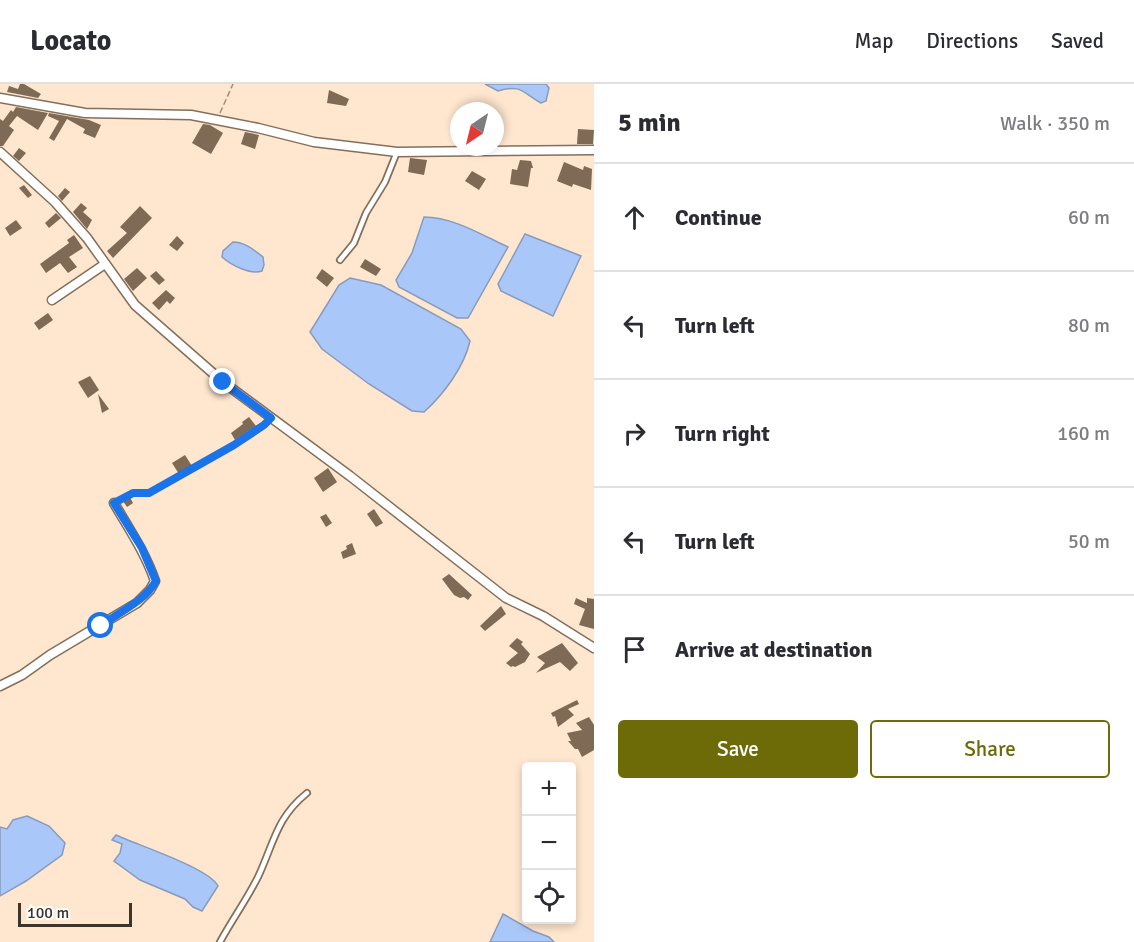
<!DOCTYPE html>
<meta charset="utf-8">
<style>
:root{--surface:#fff;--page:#f2f2f3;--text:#2b2b33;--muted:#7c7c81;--line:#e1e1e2;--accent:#6c6b08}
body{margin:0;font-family:Signika,sans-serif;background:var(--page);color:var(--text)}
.controls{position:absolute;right:18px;bottom:18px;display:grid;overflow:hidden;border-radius:6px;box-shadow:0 3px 9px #0003}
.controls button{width:54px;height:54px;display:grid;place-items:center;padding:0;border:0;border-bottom:2px solid var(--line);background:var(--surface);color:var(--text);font:30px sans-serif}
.compass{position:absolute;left:450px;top:18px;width:54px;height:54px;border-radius:50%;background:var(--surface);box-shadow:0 3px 9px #0003;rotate:215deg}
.scale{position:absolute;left:18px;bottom:15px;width:114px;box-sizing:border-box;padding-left:6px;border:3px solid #3d342b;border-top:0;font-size:16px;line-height:21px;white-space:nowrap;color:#3d342b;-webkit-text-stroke:4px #fff;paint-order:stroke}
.stop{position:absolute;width:18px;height:18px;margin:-14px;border:4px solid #1a73e8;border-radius:50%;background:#fff}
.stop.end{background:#1a73e8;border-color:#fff;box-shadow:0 2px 6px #0008}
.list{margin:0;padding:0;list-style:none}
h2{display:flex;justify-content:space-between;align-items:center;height:78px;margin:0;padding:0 24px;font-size:26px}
h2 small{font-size:20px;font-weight:400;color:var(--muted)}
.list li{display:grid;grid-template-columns:39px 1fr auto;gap:18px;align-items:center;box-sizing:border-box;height:108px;padding:0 24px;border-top:2px solid var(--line)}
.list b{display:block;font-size:22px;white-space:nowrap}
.list em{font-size:20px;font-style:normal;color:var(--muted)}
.actions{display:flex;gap:12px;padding:18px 24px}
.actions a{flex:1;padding:14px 0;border:2px solid var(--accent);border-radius:6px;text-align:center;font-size:21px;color:var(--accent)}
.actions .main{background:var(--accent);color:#fff}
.icon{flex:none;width:33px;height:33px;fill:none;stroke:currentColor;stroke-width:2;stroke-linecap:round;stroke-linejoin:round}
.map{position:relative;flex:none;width:594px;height:858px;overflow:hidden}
header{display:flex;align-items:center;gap:36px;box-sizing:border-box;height:84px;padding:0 30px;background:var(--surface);border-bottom:2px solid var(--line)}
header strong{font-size:28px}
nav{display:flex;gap:33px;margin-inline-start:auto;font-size:21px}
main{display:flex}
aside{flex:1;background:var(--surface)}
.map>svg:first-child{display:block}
</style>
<header>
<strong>Locato</strong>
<nav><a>Map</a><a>Directions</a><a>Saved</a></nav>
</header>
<main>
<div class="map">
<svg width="594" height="858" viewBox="0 0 594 858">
<rect width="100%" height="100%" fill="#fee6cf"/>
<g fill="#aac7fa" stroke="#899bbc" stroke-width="1.5">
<path d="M485,0H546L549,4L546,17L541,19C522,8 521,0 498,7Z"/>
<path d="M424,133C453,133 482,151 508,163L468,234H457L399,203L396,196L412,169Z"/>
<path d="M525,150L581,172L553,232L501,207L498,200Z"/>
<path d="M233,158C245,158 254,166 263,173L264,181L262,187C250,191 231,181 222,173L223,167Z"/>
<path d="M350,194L381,201L461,245L470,257C464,283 444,310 424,328L412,327L369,300L322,265L310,248L339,201Z"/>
<path d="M27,732L49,742L65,759L62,771L26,797L0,812V743L7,745L13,736Z"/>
<path d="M116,751C137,761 209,784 218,802L202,827L193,823L185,815L140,796L114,777L120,769L122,760L112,756Z"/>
<path d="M503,830L533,847L549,853L554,858H490Z"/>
</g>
<g fill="#7f6a56">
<path d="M20,0H24L41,10L38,14L7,8L9,2L18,5Z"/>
<path d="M329,6L349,15L346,22L327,19Z"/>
<path d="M16,23L48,29L38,46L17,32L9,42L14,46L3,62H0V35L3,37L11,26L13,28Z"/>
<path d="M49,29L89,36L101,41L95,54L83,49L85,45L67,35L54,57L49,54L59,37L48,32Z"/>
<path d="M203,40L210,41L223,49L211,70L192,59Z"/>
<path d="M578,45L594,46L593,60H577Z"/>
<path d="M245,48L259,51L255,65L241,60Z"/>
<path d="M19,64L26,69L19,77L13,72Z"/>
<path d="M410,74L427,76L424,91L408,88Z"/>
<path d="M520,76L531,77L533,84H531L528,103L510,100L512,85L517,86Z"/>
<path d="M564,78L583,86L584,82L592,85L591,106L573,100L572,103L557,97Z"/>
<path d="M472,87L486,95L479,106L465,97Z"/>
<path d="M24,101L32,111L28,114L19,104Z"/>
<path d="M65,104L70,108L62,117L58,112Z"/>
<path d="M81,119L87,124L83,128L92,136L87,145L73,128Z"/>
<path d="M140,122L152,134L113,174L107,167L127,149L120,143Z"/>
<path d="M56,129L61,134L49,144L45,139Z"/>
<path d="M16,136L22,144L10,152L5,144Z"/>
<path d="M74,151L83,164L69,173L77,183L68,189L60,179L46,189L40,180L69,159L67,156Z"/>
<path d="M177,152L184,159L177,167L169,161Z"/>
<path d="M365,175L381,185L376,192L360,183Z"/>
<path d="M137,184L147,194L133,207L124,195Z"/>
<path d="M322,185L334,194L327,203L316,194Z"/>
<path d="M156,187L165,196L159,201L150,192Z"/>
<path d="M166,206L175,214L170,220L167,217L159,226L152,219Z"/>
<path d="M48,229L53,236L39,246L34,239Z"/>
<path d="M90,292L99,306L88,314L78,298Z"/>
<path d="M98,310L109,325L102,329Z"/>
<path d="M249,333L256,342L235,356L231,349L243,340L242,338Z"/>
<path d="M185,371L192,382L179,390L172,379Z"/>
<path d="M328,384L337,398L323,408L314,394Z"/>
<path d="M128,410L133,419L127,423L121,414Z"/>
<path d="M374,425L383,439L376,443L367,430Z"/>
<path d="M326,430L332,439L326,443L320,433Z"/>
<path d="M352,459L356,470L343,475L341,468L347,465L346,462Z"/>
<path d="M449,490L472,511L468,516L464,513L460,514L454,511L442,495Z"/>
<path d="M576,514L587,519V514L594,515V545L579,541L585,525L574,520Z"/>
<path d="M501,522L506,530L485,547L480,542Z"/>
<path d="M517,554L523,558L521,560L530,570L525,578L515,583L513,582L511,583L506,579L518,569L509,562Z"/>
<path d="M562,559L578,579L570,587L560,578L536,589L545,579L537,573Z"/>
<path d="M577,616L579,620L568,625L574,631L558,643L555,632L553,633L551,629Z"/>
<path d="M589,633L594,641V666L582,673L578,665H575L568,657H571L567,649L582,646L576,639Z"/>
</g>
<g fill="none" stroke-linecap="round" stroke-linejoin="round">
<defs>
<g id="service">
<path d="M340,176L354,159L366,129L385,98L397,68"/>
<path d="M220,858C232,836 247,815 258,793C274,759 276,734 307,709"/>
</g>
<g id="minor">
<path d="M0,14L85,29L191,31L258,44L314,58L397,68L594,66"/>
<path d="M0,68L55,118L87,154L135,221L223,298L350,392L506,514L543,532L594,564"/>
<path d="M52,216L105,180"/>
<path d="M0,602L22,591L50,571L137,519L150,506L155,497C145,468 129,445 114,419"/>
</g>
</defs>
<use href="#service" stroke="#846f5a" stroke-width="8"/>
<use href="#minor" stroke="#846f5a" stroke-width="11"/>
<g stroke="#9e8e7e" stroke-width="1.5" stroke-dasharray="6 3" stroke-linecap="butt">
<path d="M220,29L233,0"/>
<path d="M120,416L133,409H149L234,361L265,340"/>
</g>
<use href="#service" stroke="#fff" stroke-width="4.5"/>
<use href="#minor" stroke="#fff" stroke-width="8"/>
</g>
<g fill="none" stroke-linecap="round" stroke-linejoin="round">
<path stroke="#1a73e8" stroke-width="8" d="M101,542C120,527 144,518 156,497L142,464L114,419L133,409H149L234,361L264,341L271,334L223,298"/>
</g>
</svg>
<div class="controls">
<button>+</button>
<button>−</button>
<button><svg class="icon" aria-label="locate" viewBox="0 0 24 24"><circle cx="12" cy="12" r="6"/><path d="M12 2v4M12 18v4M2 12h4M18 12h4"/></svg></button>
</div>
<svg class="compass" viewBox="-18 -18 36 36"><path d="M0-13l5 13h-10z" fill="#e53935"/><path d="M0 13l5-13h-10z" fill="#7c7c81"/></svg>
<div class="scale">100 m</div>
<div class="stop" style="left:101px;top:542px"></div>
<div class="stop end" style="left:223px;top:298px"></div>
</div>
<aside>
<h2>5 min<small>Walk · 350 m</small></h2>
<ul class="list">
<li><svg class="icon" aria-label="ahead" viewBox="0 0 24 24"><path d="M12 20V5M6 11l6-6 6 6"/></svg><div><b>Continue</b></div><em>60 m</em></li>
<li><svg class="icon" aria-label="left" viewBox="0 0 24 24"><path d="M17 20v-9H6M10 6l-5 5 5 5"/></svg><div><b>Turn left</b></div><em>80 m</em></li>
<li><svg class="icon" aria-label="right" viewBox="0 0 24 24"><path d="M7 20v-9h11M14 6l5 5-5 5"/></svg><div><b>Turn right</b></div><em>160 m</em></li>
<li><svg class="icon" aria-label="left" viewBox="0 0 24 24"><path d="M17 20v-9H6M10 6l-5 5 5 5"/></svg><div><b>Turn left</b></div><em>50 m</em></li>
<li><svg class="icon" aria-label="arrive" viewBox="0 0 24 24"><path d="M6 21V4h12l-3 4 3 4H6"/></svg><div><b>Arrive at destination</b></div></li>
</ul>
<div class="actions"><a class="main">Save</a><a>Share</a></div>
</aside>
</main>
